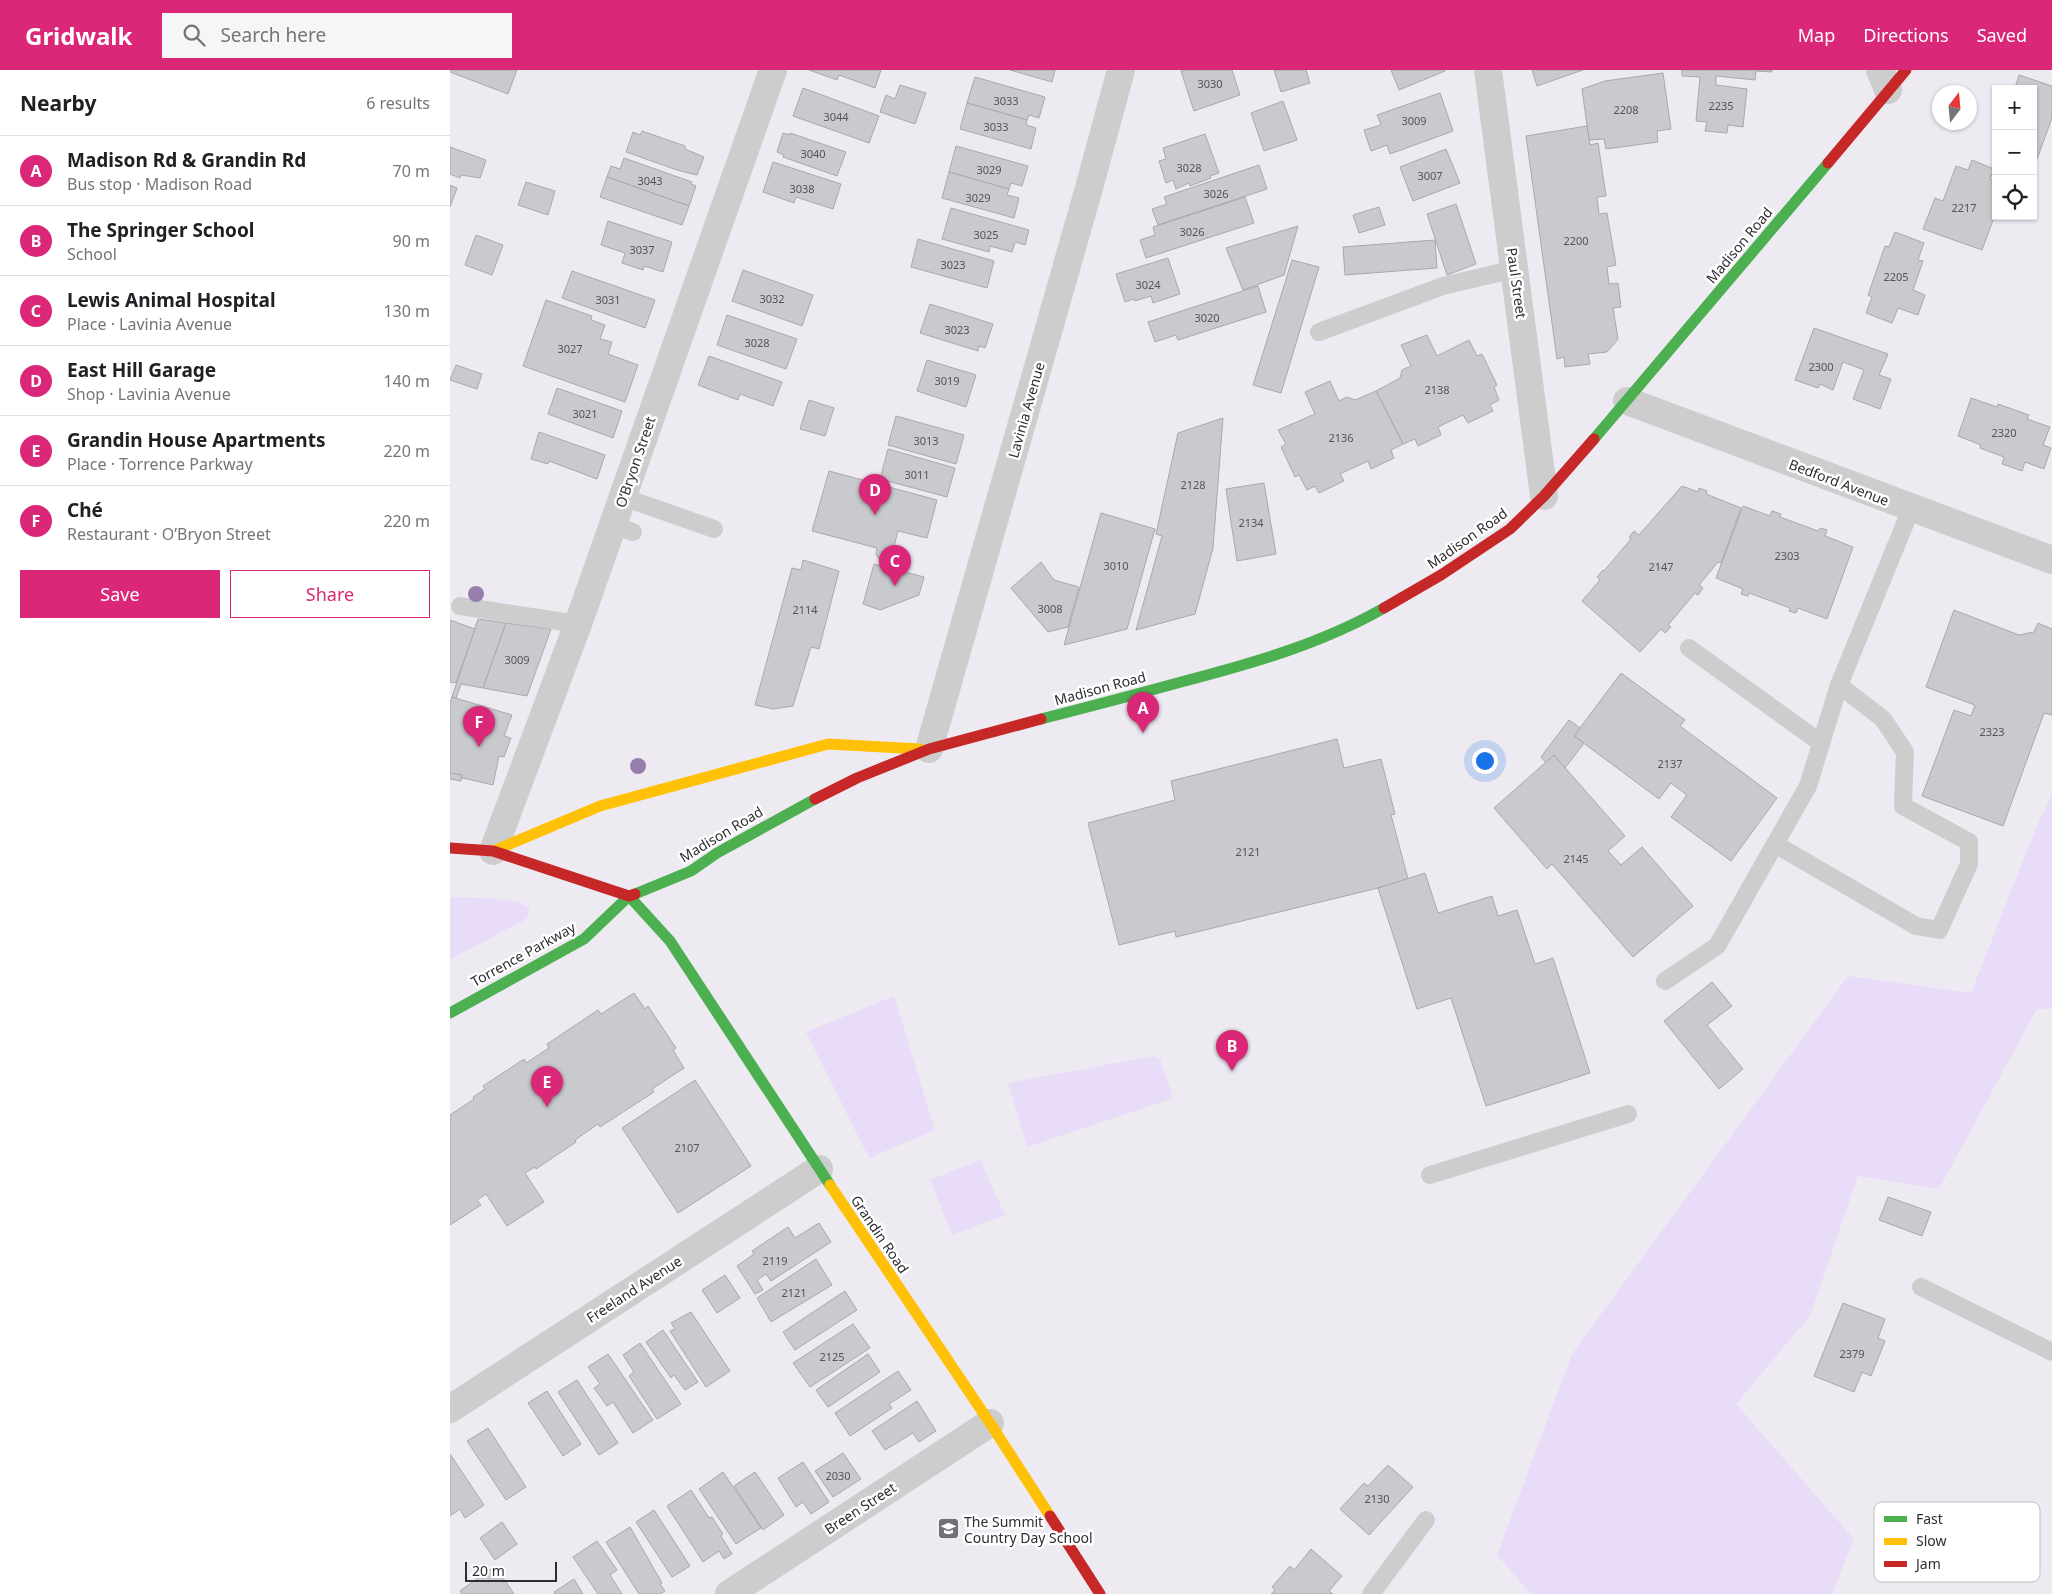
<!DOCTYPE html>
<meta charset="utf-8">
<style>
:root{--surface:#fff;--page:#f6f6f6;--text:#202124;--muted:#757577;--line:#e0e0e0;--accent:#db2777}
body{margin:0;font-family:"Noto Sans",sans-serif;background:var(--page);color:var(--text)}
.controls{position:absolute;right:15px;top:15px;display:grid;overflow:hidden;border-radius:0px;box-shadow:0 1px 4px #0004}
.controls button{width:45px;height:45px;display:grid;place-items:center;padding:0;border:0;border-bottom:1px solid var(--line);background:var(--surface);color:var(--text);font:25px sans-serif}
.compass{position:absolute;left:1482px;top:15px;width:45px;height:45px;border-radius:50%;background:var(--surface);box-shadow:0 1px 4px #0004;rotate:16deg}
.scale{position:absolute;left:15px;bottom:12px;width:92px;box-sizing:border-box;padding-left:5px;border:2px solid #2f2d32;border-top:0;font-size:14px;line-height:18px;white-space:nowrap;color:#2f2d32;-webkit-text-stroke:4px #fff;paint-order:stroke}
.you{position:absolute;left:1034px;top:690px;width:18px;height:18px;margin:-12px;border:4px solid #fff;border-radius:50%;background:#1a73e8;box-shadow:0 0 0 8px #1a73e833}
.badge{display:grid;place-items:center;width:32px;height:32px;border-radius:50%;background:var(--accent);color:#fff;font-size:16px;font-weight:700}
.pin{position:absolute;translate:-50% -41px;filter:drop-shadow(0 1px 2px #0008)}
.pin::after{content:'';position:absolute;top:26px;width:18px;height:15px;background:inherit;clip-path:polygon(0 0,100% 0,50% 100%)}
.list{margin:0;padding:0;list-style:none}
h2{display:flex;justify-content:space-between;align-items:center;height:65px;margin:0;padding:0 20px;font-size:21px}
h2 small{font-size:16px;font-weight:400;color:var(--muted)}
.list li{display:grid;grid-template-columns:32px 1fr auto;gap:15px;align-items:center;box-sizing:border-box;height:70px;padding:0 20px;border-top:1px solid var(--line)}
.list b{display:block;font-size:19px;white-space:nowrap}
.list p{margin:0;font-size:16px;white-space:nowrap;color:var(--muted)}
.list em{font-size:16px;font-style:normal;color:var(--muted)}
.actions{display:flex;gap:10px;padding:15px 20px}
.actions a{flex:1;padding:11px 0;border:1px solid var(--accent);border-radius:0px;text-align:center;font-size:18px;color:var(--accent)}
.actions .main{background:var(--accent);color:#fff}
.icon{flex:none;width:28px;height:28px;fill:none;stroke:currentColor;stroke-width:2;stroke-linecap:round;stroke-linejoin:round}
.map{position:relative;flex:none;width:1602px;height:1524px;overflow:hidden}
header{display:flex;align-items:center;gap:30px;box-sizing:border-box;height:70px;padding:0 25px;background:var(--accent);color:#fff}
header strong{font-size:24px}
nav{display:flex;gap:28px;margin-inline-start:auto;font-size:18px}
.search{width:350px;height:45px;background:var(--page);display:flex;align-items:center;gap:12px;box-sizing:border-box;padding:0 18px;border-radius:0px;color:var(--muted);font-size:19px}
main{display:flex}
aside{flex:1;background:var(--surface)}
.map>svg:first-child{display:block}
</style>
<header>
<strong>Gridwalk</strong>
<div class="search"><svg class="icon" aria-label="search" viewBox="0 0 24 24"><circle cx="10" cy="10" r="6"/><path d="M15 15l6 6"/></svg>Search here</div>
<nav><a>Map</a><a>Directions</a><a>Saved</a></nav>
</header>
<main>
<aside>
<h2>Nearby<small>6 results</small></h2>
<ul class="list">
<li><span class="badge">A</span><div><b>Madison Rd &amp; Grandin Rd</b><p>Bus stop · Madison Road</p></div><em>70 m</em></li>
<li><span class="badge">B</span><div><b>The Springer School</b><p>School</p></div><em>90 m</em></li>
<li><span class="badge">C</span><div><b>Lewis Animal Hospital</b><p>Place · Lavinia Avenue</p></div><em>130 m</em></li>
<li><span class="badge">D</span><div><b>East Hill Garage</b><p>Shop · Lavinia Avenue</p></div><em>140 m</em></li>
<li><span class="badge">E</span><div><b>Grandin House Apartments</b><p>Place · Torrence Parkway</p></div><em>220 m</em></li>
<li><span class="badge">F</span><div><b>Ché</b><p>Restaurant · O’Bryon Street</p></div><em>220 m</em></li>
</ul>
<div class="actions"><a class="main">Save</a><a>Share</a></div>
</aside>
<div class="map">
<svg width="1602" height="1524" viewBox="0 0 1602 1524">
<rect width="100%" height="100%" fill="#eeeaf2"/>
<g fill="#e9dcf8">
<path d="M1602,724V939H1587L1489,1119L1408,1106L1360,1246L1286,1334L1404,1469L1382,1524H1081L1047,1485L1122,1284L1398,906L1521,923L1586,758Z"/>
<path d="M0,827C18,828 68,827 79,838V845L75,850L0,889Z"/>
<path d="M444,926L485,1060L419,1088L356,962Z"/>
<path d="M703,986L710,989L722,1024L721,1029L577,1077L558,1013Z"/>
<path d="M530,1090L555,1145L502,1165L480,1110Z"/>
</g>
<g fill="#c8cacd" stroke="#a8a9ac">
<path d="M0,0H67L58,24L0,2Z"/>
<path d="M359,0H431L425,18L389,5L387,10Z"/>
<path d="M560,0H605L602,12Z"/>
<path d="M735,0H782L790,25L744,41L731,1Z"/>
<path d="M824,0H856L860,13L831,22Z"/>
<path d="M941,0H995V1L949,20Z"/>
<path d="M1082,0H1133L1087,16Z"/>
<path d="M1232,0H1322V2L1306,1L1305,10L1266,6V15L1297,19L1293,57L1278,55L1277,63L1255,61L1257,52L1246,51L1250,7L1232,6Z"/>
<path d="M1213,3L1221,59L1207,61L1208,72L1156,79L1154,69L1139,70L1132,19L1155,11Z"/>
<path d="M1569,5L1602,16V48L1587,89L1583,88V19H1560L1561,16L1565,18Z"/>
<path d="M525,7L595,27L589,48L579,45L577,50L517,33Z"/>
<path d="M450,15L476,23L465,54L430,42L436,25L445,29Z"/>
<path d="M353,18L429,46L419,73L343,46Z"/>
<path d="M990,23L1003,61L940,84L937,75L921,81L914,60L931,55L927,45Z"/>
<path d="M833,31L847,70L814,81L801,43Z"/>
<path d="M517,33L577,50L576,55L586,58L581,79L510,59Z"/>
<path d="M1137,56L1140,75L1148,73L1156,126L1147,127L1149,144L1157,143L1166,195L1157,197L1159,214L1168,213L1171,237L1163,238L1168,269L1157,282L1138,284L1140,294L1115,297L1114,287L1107,289L1076,66Z"/>
<path d="M192,61L235,76V79L254,87L247,105L227,100L176,82L183,62L190,65Z"/>
<path d="M333,63L340,65V63L396,82L387,106L333,87L334,85L327,82Z"/>
<path d="M755,64L769,103L760,106L761,108L740,116L739,113L726,119L723,110L716,113L709,91L716,89L713,78Z"/>
<path d="M506,76L578,96L572,116L561,113L559,119L499,102Z"/>
<path d="M0,77L36,90L30,108L11,105L10,108L0,104Z"/>
<path d="M996,79L1010,113L963,131L950,97Z"/>
<path d="M174,88L242,112L241,114L246,116L239,136L157,107L161,96L170,99Z"/>
<path d="M1522,90L1544,99L1540,109L1546,111V142L1532,180L1473,159L1485,128L1493,131L1506,96L1518,100Z"/>
<path d="M323,92L391,114L383,139L346,127L344,133L313,122Z"/>
<path d="M809,95L817,119L708,155L702,139L717,134L714,127Z"/>
<path d="M499,102L559,119L557,125L569,128L564,148L492,128Z"/>
<path d="M157,107L239,136L232,155L150,127Z"/>
<path d="M76,112L105,121L98,145L68,135Z"/>
<path d="M0,115L7,118L0,137Z"/>
<path d="M795,127L804,153L696,188L690,170L705,165L703,157Z"/>
<path d="M1006,134L1026,194L997,205L977,144Z"/>
<path d="M929,137L935,155L909,163L903,145Z"/>
<path d="M501,138L579,160L575,175L565,172L562,182L540,176L539,182L492,169Z"/>
<path d="M158,151L222,172L213,202L194,196L193,200L172,193L175,183L151,175Z"/>
<path d="M848,156L834,205L793,220L776,178Z"/>
<path d="M1445,162L1474,173L1468,190L1473,191L1463,220L1475,225L1468,245L1448,238L1442,253L1416,243L1422,227L1418,225L1435,176L1439,177Z"/>
<path d="M26,165L53,175L42,205L15,195Z"/>
<path d="M468,169L544,191L537,218L461,197Z"/>
<path d="M985,170L987,198L895,205L893,177Z"/>
<path d="M718,188L730,224L703,233L701,226L685,231L684,229L675,232L666,204Z"/>
<path d="M842,190L869,197L831,323L803,315Z"/>
<path d="M293,200L363,225L352,256L282,231Z"/>
<path d="M122,201L205,230L195,258L112,228Z"/>
<path d="M808,216L816,242L728,270L726,265L705,272L698,252Z"/>
<path d="M96,230L142,246L141,250L155,255L150,269L162,272L158,284L188,295L175,332L73,296Z"/>
<path d="M480,234L543,254L535,278L529,276L528,281L470,263Z"/>
<path d="M277,245L347,269L336,299L267,275Z"/>
<path d="M1364,258L1438,284L1429,305L1441,309L1430,339L1403,329L1414,300L1393,292L1383,320L1370,314L1368,318L1345,310Z"/>
<path d="M977,265L987,286L1019,270L1027,286L1032,284L1047,315L1044,317L1049,330L1040,335L1043,341L1018,353L1013,345L988,357L991,365L968,376L965,369L953,374L926,321L950,308L952,300L961,296L951,275Z"/>
<path d="M259,286L332,312L323,336L290,324L288,330L248,315Z"/>
<path d="M477,290L526,305L516,337L467,321Z"/>
<path d="M6,295L32,304L27,319L0,310Z"/>
<path d="M880,311L889,331L897,327L905,330L926,321L953,374L941,380L944,388L921,399L918,391L890,404L894,411L869,423L865,416L857,420L849,405L845,407L831,377L836,374L828,360L865,344L855,322Z"/>
<path d="M107,318L172,341L163,368L98,344Z"/>
<path d="M1521,328L1547,337L1548,334L1579,345L1577,349L1600,357L1593,375L1601,378L1594,399L1575,392L1572,401L1552,394L1554,387L1530,378L1531,375L1508,366Z"/>
<path d="M359,330L384,338L375,366L350,359Z"/>
<path d="M446,346L514,365L506,394L438,375Z"/>
<path d="M773,348L763,478L745,544L686,560L712,466L706,464L728,363Z"/>
<path d="M89,362L155,385L147,409L99,391L98,394L81,389Z"/>
<path d="M438,379L505,398L497,427L430,409Z"/>
<path d="M379,401L487,430L477,468L448,461L441,488L435,491L429,489L426,484L427,478L362,461Z"/>
<path d="M814,413L826,484L787,491L776,419Z"/>
<path d="M1232,416L1248,422L1249,418L1257,421L1256,424L1291,438L1271,493L1268,492L1249,515L1253,518L1248,525L1245,523L1218,555L1221,557L1215,563L1211,559L1190,582L1132,531L1150,510L1147,507L1153,500L1154,501L1181,469L1179,467L1184,461L1189,465Z"/>
<path d="M1293,436L1320,446L1322,441L1331,444L1330,447L1368,461L1370,458L1377,460L1375,466L1403,477L1377,549L1348,538L1346,543L1339,541L1340,538L1299,523L1298,526L1291,524L1293,519L1266,508Z"/>
<path d="M651,443L705,459L677,559L614,575Z"/>
<path d="M353,490L389,501L369,579L361,577L343,636L323,639L305,635L342,498L351,500Z"/>
<path d="M591,492L604,510L629,517L618,557L598,562L561,518Z"/>
<path d="M424,494L474,507L469,525L430,540L413,534Z"/>
<path d="M1504,540L1569,565L1584,562L1588,553L1602,559V645L1594,643L1553,756L1472,726L1504,640L1521,646L1525,635L1476,617Z"/>
<path d="M28,549L56,553L33,618L11,614L6,628L2,627Z"/>
<path d="M0,550L25,559L6,613L0,612Z"/>
<path d="M56,553L101,559L77,626L33,618Z"/>
<path d="M1171,603L1235,650L1230,656L1327,728L1281,791L1221,747L1237,725L1221,713L1209,729L1124,666Z"/>
<path d="M2,627L62,645L54,666L61,668L54,687L49,686L43,715L0,705V633Z"/>
<path d="M1119,650L1130,658L1124,666L1134,673L1115,698L1104,685L1096,693L1091,687Z"/>
<path d="M887,669L894,698L931,689L945,744L941,745L958,809L928,818L726,867L725,861L669,875L638,753L725,730L721,711Z"/>
<path d="M1104,685L1175,766L1158,781L1171,795L1192,777L1243,836L1183,887L1102,794L1097,799L1044,738Z"/>
<path d="M0,703L12,705L11,711L0,709Z"/>
<path d="M975,803L988,843L1042,826L1048,846L1067,840L1085,894L1103,888L1140,1003L1036,1036L1001,928L967,939L928,818Z"/>
<path d="M1262,912L1282,936L1257,955L1293,999L1269,1019L1214,951Z"/>
<path d="M184,923L195,939L198,936L226,978L223,980L234,998L202,1019L204,1022L150,1057L148,1054L125,1070L126,1072L86,1099L85,1097L75,1103L94,1132L57,1156L36,1124L27,1130L31,1135L0,1155V1045L24,1029L23,1027L35,1019L33,1016L74,989L76,993L99,978L97,974L148,940L151,944Z"/>
<path d="M245,1010L301,1096L228,1143L172,1058Z"/>
<path d="M1438,1127L1481,1142L1472,1166L1429,1150Z"/>
<path d="M369,1153L381,1172L321,1211L316,1204L307,1210L313,1220L305,1224L287,1196L304,1184L302,1181L338,1157L345,1168Z"/>
<path d="M366,1189L382,1215L321,1252L307,1228Z"/>
<path d="M275,1205L290,1228L267,1243L252,1220Z"/>
<path d="M395,1221L407,1240L345,1280L333,1262Z"/>
<path d="M1393,1233L1435,1249L1428,1268L1435,1271L1421,1306L1412,1302L1404,1322L1364,1306Z"/>
<path d="M241,1242L280,1301L256,1317L220,1261L225,1259L221,1253Z"/>
<path d="M403,1254L420,1278L360,1317L343,1293Z"/>
<path d="M213,1260L248,1312L235,1320L224,1305L221,1308L196,1272Z"/>
<path d="M190,1273L231,1334L207,1349L179,1306L184,1302L173,1285Z"/>
<path d="M158,1284L203,1350L183,1363L163,1332L157,1336L144,1318L150,1314L138,1297Z"/>
<path d="M418,1284L430,1302L378,1337L366,1320Z"/>
<path d="M448,1301L461,1320L439,1334L442,1338L400,1366L385,1343Z"/>
<path d="M127,1310L168,1373L149,1385L108,1322Z"/>
<path d="M97,1321L131,1374L113,1386L78,1333Z"/>
<path d="M467,1331L486,1361L469,1372L463,1363L435,1380L422,1361Z"/>
<path d="M38,1358L76,1417L56,1430L17,1371Z"/>
<path d="M393,1383L411,1409L383,1427L365,1401Z"/>
<path d="M0,1384L34,1435L15,1448L10,1439L0,1446Z"/>
<path d="M353,1392L379,1432L361,1444L353,1432L346,1437L328,1408Z"/>
<path d="M938,1395L963,1417L919,1465L890,1439L914,1413L918,1416Z"/>
<path d="M273,1402L311,1458L286,1474L249,1419Z"/>
<path d="M305,1402L334,1445L313,1460L284,1416Z"/>
<path d="M241,1420L259,1448L262,1447L273,1464L271,1466L282,1484L274,1489L269,1481L253,1492L217,1436Z"/>
<path d="M204,1440L240,1496L222,1507L186,1452Z"/>
<path d="M52,1452L67,1474L45,1490L30,1468Z"/>
<path d="M180,1457L212,1513L210,1514L215,1521L210,1524H189L156,1472Z"/>
<path d="M147,1471L167,1500L160,1505L172,1524H148L123,1487Z"/>
<path d="M861,1479L892,1506L879,1521L883,1524H821L825,1520L822,1517L840,1496L844,1500Z"/>
<path d="M45,1496L64,1524H12L10,1521Z"/>
<path d="M124,1509L133,1524H105L104,1522Z"/>
</g>
<g fill="none" stroke-linecap="round" stroke-linejoin="round">
<g stroke="#cdcdce" stroke-width="18">
<path d="M869,262L993,216L1065,199"/>
<path d="M173,427L264,459"/>
<path d="M163,455L183,462"/>
<path d="M10,536L128,554"/>
<path d="M1239,578L1371,673"/>
<path d="M1325,774L1466,856L1489,860L1519,794V772L1453,736L1455,682L1433,649L1389,615"/>
<path d="M1215,911L1267,876L1358,716L1389,615L1461,439"/>
<path d="M980,1105L1178,1044"/>
<path d="M1471,1217L1602,1282"/>
<path d="M921,1524L976,1450"/>
</g>
<g stroke="#cdcdce" stroke-width="28">
<path d="M1038,0L1094,426"/>
<path d="M1430,0L1438,20"/>
<path d="M1177,331L1602,490"/>
<path d="M479,679L639,118L671,0"/>
<path d="M43,781L128,554L323,0"/>
<path d="M0,1339L369,1099"/>
<path d="M279,1524L540,1353"/>
</g>
<g stroke="#4caf50" stroke-width="11">
<path d="M1144,369L1378,93"/>
<path d="M591,649C638,637 684,625 731,612C800,594 871,574 934,538"/>
<path d="M185,824L241,801L267,783L365,729"/>
<path d="M179,826L220,871L380,1115"/>
<path d="M0,943L134,869L179,826"/>
</g>
<g stroke="#ffc107" stroke-width="11">
<path d="M43,781L150,736L378,674L470,679"/>
<path d="M380,1115L540,1353L600,1446"/>
</g>
<g stroke="#c62828" stroke-width="11">
<path d="M1378,93L1456,0"/>
<path d="M934,538L991,505L1060,459L1094,426L1144,369"/>
<path d="M365,729L407,708L479,679L591,649"/>
<path d="M0,778L43,781L179,826L185,824"/>
<path d="M600,1446L650,1524"/>
</g>
</g>
<g fill="#977eac">
<circle cx="26" cy="524" r="8"/>
<circle cx="188" cy="696" r="8"/>
</g>
<defs>
<symbol id="school-square" viewBox="-11 -11 22 22"><rect x="-9" y="-9" width="18" height="18" rx="4" fill="#726f75" stroke="#fff"/><path d="M0-5L7-2L0 1L-7-2ZM-4 1L0 2.5L4 1V4Q0 6-4 4Z" fill="#fff"/></symbol>
</defs>
<g fill-rule="evenodd">
<use href="#school-square" x="486" y="1446" width="25" height="25"/>
</g>
<g text-anchor="middle" dominant-baseline="central" stroke-width="5" stroke-linejoin="round" paint-order="stroke">
<g font-size="11" fill="#555459">
<text x="760" y="13">3030</text>
<text x="556" y="30">3033</text>
<text x="1271" y="35">2235</text>
<text x="1176" y="39">2208</text>
<text x="386" y="46">3044</text>
<text x="964" y="50">3009</text>
<text x="546" y="56">3033</text>
<text x="363" y="83">3040</text>
<text x="739" y="97">3028</text>
<text x="539" y="99">3029</text>
<text x="980" y="105">3007</text>
<text x="200" y="110">3043</text>
<text x="352" y="118">3038</text>
<text x="766" y="123">3026</text>
<text x="528" y="127">3029</text>
<text x="1514" y="137">2217</text>
<text x="742" y="161">3026</text>
<text x="536" y="164">3025</text>
<text x="1126" y="170">2200</text>
<text x="192" y="179">3037</text>
<text x="503" y="194">3023</text>
<text x="1446" y="206">2205</text>
<text x="698" y="214">3024</text>
<text x="322" y="228">3032</text>
<text x="158" y="229">3031</text>
<text x="757" y="247">3020</text>
<text x="507" y="259">3023</text>
<text x="307" y="272">3028</text>
<text x="120" y="278">3027</text>
<text x="1371" y="296">2300</text>
<text x="497" y="310">3019</text>
<text x="987" y="319">2138</text>
<text x="135" y="343">3021</text>
<text x="1554" y="362">2320</text>
<text x="891" y="367">2136</text>
<text x="476" y="370">3013</text>
<text x="467" y="404">3011</text>
<text x="743" y="414">2128</text>
<text x="801" y="452">2134</text>
<text x="1337" y="485">2303</text>
<text x="666" y="495">3010</text>
<text x="1211" y="496">2147</text>
<text x="600" y="538">3008</text>
<text x="355" y="539">2114</text>
<text x="67" y="589">3009</text>
<text x="1542" y="661">2323</text>
<text x="1220" y="693">2137</text>
<text x="798" y="781">2121</text>
<text x="1126" y="788">2145</text>
<text x="237" y="1077">2107</text>
<text x="325" y="1190">2119</text>
<text x="344" y="1222">2121</text>
<text x="1402" y="1283">2379</text>
<text x="382" y="1286">2125</text>
<text x="388" y="1405">2030</text>
<text x="927" y="1428">2130</text>
</g>
<g font-size="14" fill="#2f2d32" stroke="#fff">
<text transform="translate(1289 175) rotate(-50)">Madison Road</text>
<text transform="translate(1067 213) rotate(82)">Paul Street</text>
<text transform="translate(576 340) rotate(-74)">Lavinia Avenue</text>
<text transform="translate(185 392) rotate(-71)">O’Bryon Street</text>
<text transform="translate(1389 412) rotate(21)">Bedford Avenue</text>
<text transform="translate(1017 468) rotate(-35)">Madison Road</text>
<text transform="translate(650 618) rotate(-15)">Madison Road</text>
<text transform="translate(271 764) rotate(-31)">Madison Road</text>
<text transform="translate(73 884) rotate(-29)">Torrence Parkway</text>
<text transform="translate(430 1164) rotate(56)">Grandin Road</text>
<text transform="translate(184 1219) rotate(-33)">Freeland Avenue</text>
<text transform="translate(410 1438) rotate(-33)">Breen Street</text>
</g>
<g font-size="14" fill="#2f2d32" stroke="#fff" text-anchor="start">
<text x="514" y="1451">The Summit<tspan x="514" dy="16">Country Day School</tspan></text>
</g>
</g>
<rect x="1424" y="1432" width="166" height="80" rx="8" fill="#fff" stroke="#c1c0c2" stroke-width="1"/>
<rect x="1434" y="1446" width="23" height="6" fill="#4caf50"/>
<rect x="1434" y="1468" width="23" height="7" fill="#ffc107"/>
<rect x="1434" y="1491" width="23" height="6" fill="#c62828"/>
<g font-size="14" fill="#2f2d32">
<text x="1466" y="1454">Fast</text>
<text x="1466" y="1476">Slow</text>
<text x="1466" y="1499">Jam</text>
</g>
</svg>
<div class="controls">
<button>+</button>
<button>−</button>
<button><svg class="icon" aria-label="locate" viewBox="0 0 24 24"><circle cx="12" cy="12" r="6"/><path d="M12 2v4M12 18v4M2 12h4M18 12h4"/></svg></button>
</div>
<svg class="compass" viewBox="-18 -18 36 36"><path d="M0-13l5 13h-10z" fill="#e53935"/><path d="M0 13l5-13h-10z" fill="#757577"/></svg>
<div class="scale">20 m</div>
<div class="you"></div>
<div class="pin badge" style="left:693px;top:663px">A</div>
<div class="pin badge" style="left:782px;top:1001px">B</div>
<div class="pin badge" style="left:445px;top:516px">C</div>
<div class="pin badge" style="left:425px;top:445px">D</div>
<div class="pin badge" style="left:97px;top:1037px">E</div>
<div class="pin badge" style="left:29px;top:677px">F</div>
</div>
</main>
